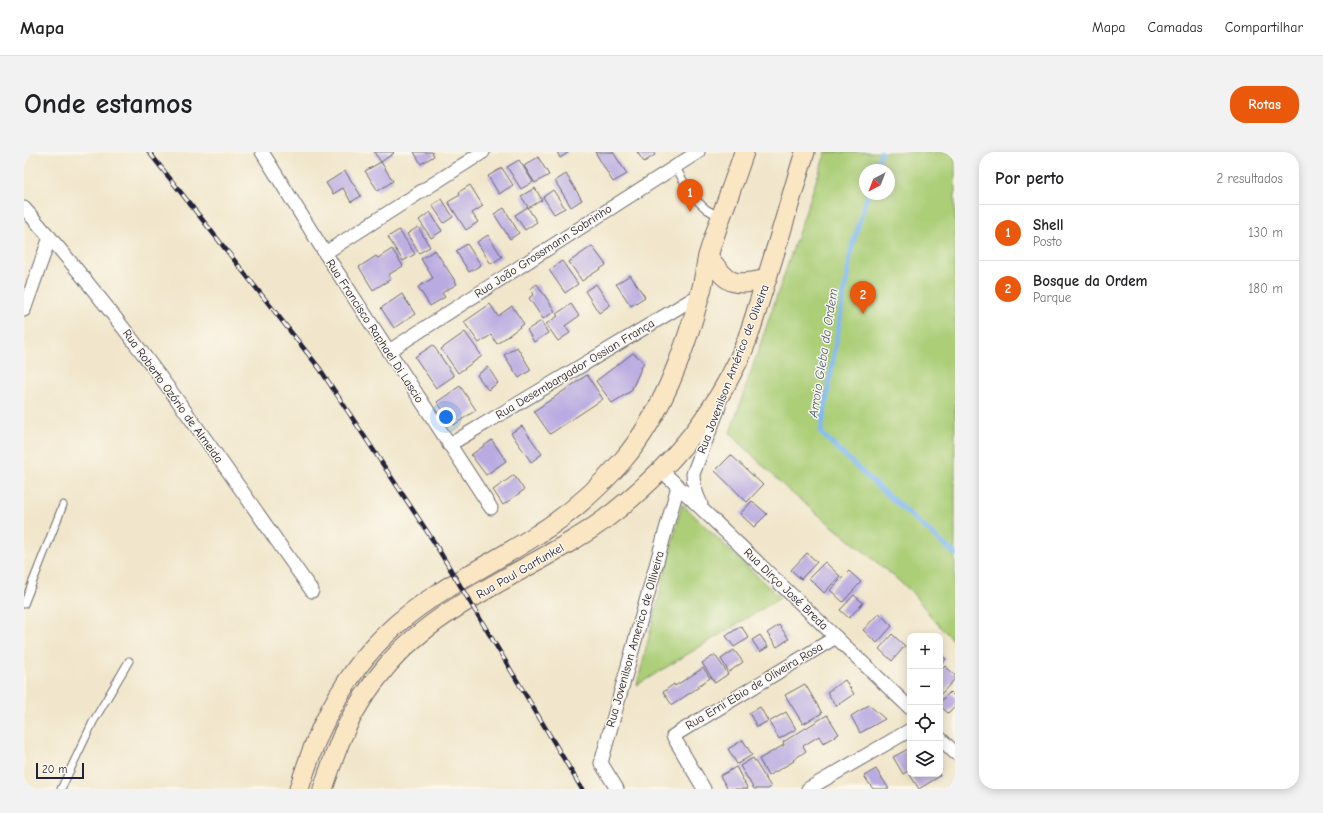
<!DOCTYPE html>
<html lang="pt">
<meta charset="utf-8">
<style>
:root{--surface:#fff;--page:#f2f2f2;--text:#202124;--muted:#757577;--line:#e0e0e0;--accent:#ea580c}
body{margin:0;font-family:"Comic Neue",sans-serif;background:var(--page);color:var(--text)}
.controls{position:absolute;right:12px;bottom:12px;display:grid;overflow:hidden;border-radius:8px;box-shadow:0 2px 10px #0003}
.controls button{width:36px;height:36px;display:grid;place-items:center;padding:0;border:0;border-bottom:1px solid var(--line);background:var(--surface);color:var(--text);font:20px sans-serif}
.compass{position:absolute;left:835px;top:12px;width:36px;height:36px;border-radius:50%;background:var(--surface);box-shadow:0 2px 10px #0003;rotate:222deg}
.scale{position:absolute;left:12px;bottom:10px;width:48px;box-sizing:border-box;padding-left:4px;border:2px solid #22223b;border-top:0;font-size:11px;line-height:14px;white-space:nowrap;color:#22223b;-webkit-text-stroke:3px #fbf7ec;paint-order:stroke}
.you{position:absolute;left:422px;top:265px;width:14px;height:14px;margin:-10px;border:3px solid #fff;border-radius:50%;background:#1a73e8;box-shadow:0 0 0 6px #1a73e833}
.badge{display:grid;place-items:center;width:26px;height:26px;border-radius:50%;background:var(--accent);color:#fff;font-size:13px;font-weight:700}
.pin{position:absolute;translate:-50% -33px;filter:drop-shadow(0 1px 2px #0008)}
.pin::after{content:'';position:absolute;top:21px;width:14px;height:12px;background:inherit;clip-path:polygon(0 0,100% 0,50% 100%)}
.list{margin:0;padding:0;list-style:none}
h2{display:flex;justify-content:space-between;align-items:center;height:52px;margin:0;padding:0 16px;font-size:17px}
h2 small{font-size:13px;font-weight:400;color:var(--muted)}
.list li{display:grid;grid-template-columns:26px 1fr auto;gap:12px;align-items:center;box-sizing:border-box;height:56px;padding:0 16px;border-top:1px solid var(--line)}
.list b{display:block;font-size:15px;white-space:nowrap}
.list p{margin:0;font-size:13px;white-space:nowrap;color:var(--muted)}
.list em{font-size:13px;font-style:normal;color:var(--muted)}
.icon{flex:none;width:22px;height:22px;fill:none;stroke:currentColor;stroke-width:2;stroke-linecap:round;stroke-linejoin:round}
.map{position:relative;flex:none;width:931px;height:637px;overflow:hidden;border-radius:16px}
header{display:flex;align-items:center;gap:24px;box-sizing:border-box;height:56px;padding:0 20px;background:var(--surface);border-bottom:1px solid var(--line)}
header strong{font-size:19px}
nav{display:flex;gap:22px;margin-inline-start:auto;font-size:14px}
.intro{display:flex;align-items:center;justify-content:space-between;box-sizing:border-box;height:96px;padding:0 24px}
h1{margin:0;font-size:28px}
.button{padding:10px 18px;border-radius:16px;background:var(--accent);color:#fff;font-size:14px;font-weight:700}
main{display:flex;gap:24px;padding:0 24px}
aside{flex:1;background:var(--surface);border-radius:16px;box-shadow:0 2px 10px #0003}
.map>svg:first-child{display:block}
</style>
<header>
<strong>Mapa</strong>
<nav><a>Mapa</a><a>Camadas</a><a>Compartilhar</a></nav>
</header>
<div class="intro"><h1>Onde estamos</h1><a class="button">Rotas</a></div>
<main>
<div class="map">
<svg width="931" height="637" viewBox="0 0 931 637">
<rect width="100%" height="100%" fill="#fbf7ec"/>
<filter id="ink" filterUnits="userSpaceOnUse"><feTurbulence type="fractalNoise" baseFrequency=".025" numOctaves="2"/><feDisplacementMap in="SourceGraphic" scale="8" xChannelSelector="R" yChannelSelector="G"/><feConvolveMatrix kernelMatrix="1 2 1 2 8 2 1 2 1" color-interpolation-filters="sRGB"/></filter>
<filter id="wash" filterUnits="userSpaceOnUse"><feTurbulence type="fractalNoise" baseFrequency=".012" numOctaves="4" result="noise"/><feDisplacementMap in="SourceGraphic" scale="16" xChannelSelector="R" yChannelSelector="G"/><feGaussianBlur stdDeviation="0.9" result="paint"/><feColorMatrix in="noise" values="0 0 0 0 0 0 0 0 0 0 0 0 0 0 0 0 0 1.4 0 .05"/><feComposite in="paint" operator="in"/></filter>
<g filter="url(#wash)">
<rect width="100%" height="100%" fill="#f1e6cb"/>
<g fill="#abce77" stroke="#667859" fill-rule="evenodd">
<path d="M802,0H931V490L909,467L887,439L844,403L764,338L706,281ZM841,18H865V42H841Z"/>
<path d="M658,352L756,446L613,533Z"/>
</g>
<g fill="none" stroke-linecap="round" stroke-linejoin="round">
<g stroke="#83baf3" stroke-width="5">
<path d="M851,18L857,0"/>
<path d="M844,42L828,94L797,281L851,332L931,402"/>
</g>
</g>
<g id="blocks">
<g fill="#b9abe1">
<path d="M350,0H369L370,1L357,10Z"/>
<path d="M390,0H408L410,4L397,12Z"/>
<path d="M533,0H545L536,6Z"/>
<path d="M571,0H589L603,22L589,30Z"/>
<path d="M613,0H629L631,3L620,10Z"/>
<path d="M514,5L525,23L511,31L500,14Z"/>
<path d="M495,8L509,30L497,37L483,15Z"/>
<path d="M357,10L369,29L354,39L341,19Z"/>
<path d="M478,16L489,33L475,42L464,24Z"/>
<path d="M321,19L337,44L327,50L319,36L309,42L302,31Z"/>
<path d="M542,22L558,48L547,55L531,29Z"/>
<path d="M446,33L459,54L448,61L454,70L442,78L424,50L436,43L435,40Z"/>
<path d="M511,36L518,48L504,56L513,70L501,78L491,63L504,55L497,44Z"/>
<path d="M529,38L541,56L530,62L519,45Z"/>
<path d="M418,47L429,65L420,71L408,53Z"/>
<path d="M480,56L495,81L486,87L470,62Z"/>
<path d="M406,60L418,79L407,86L395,68Z"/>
<path d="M394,75L406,95L395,101L383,82Z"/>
<path d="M375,78L391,102L379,109L364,85Z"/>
<path d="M464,83L478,105L467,112L453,90Z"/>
<path d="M443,92L457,113L445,120L432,99Z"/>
<path d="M568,94L582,113L558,129L545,110Z"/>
<path d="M368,97L379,114L364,123L367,127L349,138L335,115L352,104L354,106Z"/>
<path d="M411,98L433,132L418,141L421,145L406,154L394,135L409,126L397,107Z"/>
<path d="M538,109L554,132L541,141L525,118Z"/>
<path d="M606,123L621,145L607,154L592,132Z"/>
<path d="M513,132L531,159L519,167L505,146L510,142L506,137Z"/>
<path d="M572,132L586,153L575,161L561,139Z"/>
<path d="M378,142L391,162L370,176L357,156Z"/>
<path d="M466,152L474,164L488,154L500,172L473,192L467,183L455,191L440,170Z"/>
<path d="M547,152L555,164L541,174L546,181L534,189L522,172L534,164L532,162Z"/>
<path d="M517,169L524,181L510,190L503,178Z"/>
<path d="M441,180L458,204L434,221L417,197Z"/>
<path d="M409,193L430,224L412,236L391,205Z"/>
<path d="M493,195L507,218L495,226L480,203Z"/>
<path d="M609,201L620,210L607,239L588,251L572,229Z"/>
<path d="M464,215L474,231L464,238L453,223Z"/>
<path d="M563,223L579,247L526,282L510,259Z"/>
<path d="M436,234L452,258L430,273L413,250Z"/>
<path d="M498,274L518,302L507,310L487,281Z"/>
<path d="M468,288L482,309L462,323L447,303Z"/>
<path d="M707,303L739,333L723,350L691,319Z"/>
<path d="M490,323L500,338L479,353L469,338Z"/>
<path d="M728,349L743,362L730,375L716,362Z"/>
<path d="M783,401L793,410L777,427L767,418Z"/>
<path d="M801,410L816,424L800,441L785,426Z"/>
<path d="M825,419L837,430L819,450L806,438Z"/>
<path d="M830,443L839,451L825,466L816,458Z"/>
<path d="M855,461L868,474L853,491L839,478Z"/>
<path d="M755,473L765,487L753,495L743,481Z"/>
<path d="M717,474L725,486L710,495L702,484Z"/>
<path d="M868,482L881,494L868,509L855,497Z"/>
<path d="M736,483L744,495L736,500L728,488Z"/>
<path d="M710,498L719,510L705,520L697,507Z"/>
<path d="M916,502L922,507L916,514Z"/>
<path d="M691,503L704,522L691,531L678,511Z"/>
<path d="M921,514L931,523V527L917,542L916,541V519Z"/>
<path d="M679,516L686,526L674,534L675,535L648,553L639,540L650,532L651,534Z"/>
<path d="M821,528L830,542L812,554L803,540Z"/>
<path d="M781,532L798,561L779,572L761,543Z"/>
<path d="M926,540L931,545V554L924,561L916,554V550Z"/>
<path d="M845,553L861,567L836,581L827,564Z"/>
<path d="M736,555L744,569L733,575L725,561Z"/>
<path d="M762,560L772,577L755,587L745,570Z"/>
<path d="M803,563L815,582L799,591L795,584L779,594L782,599L769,608L770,609L744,624L735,607L760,593L759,590Z"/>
<path d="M719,588L728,603L713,612L704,597Z"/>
<path d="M886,596V618L879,622L869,605Z"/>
<path d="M729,606L747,635L744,637H730L716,614Z"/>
<path d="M712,615L724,637H704L696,624Z"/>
<path d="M852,617L865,637H849L840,624Z"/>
<path d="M887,622H915L916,624L895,637L886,623Z"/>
<path d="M928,630L931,633V637H921Z"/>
</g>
</g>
</g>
<g filter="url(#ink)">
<use href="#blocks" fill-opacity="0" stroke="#6a676d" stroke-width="1"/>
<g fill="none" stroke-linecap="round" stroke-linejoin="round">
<defs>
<g id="service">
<path d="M651,14L668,44L682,57L696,65"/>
<path d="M0,452L39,353"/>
<path d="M37,637L69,570L105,509"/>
</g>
<g id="minor">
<path d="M238,0L301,101L467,356"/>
<path d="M0,56C107,175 196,308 288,439"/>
<path d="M301,101L459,0"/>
<path d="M0,158L26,85"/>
<path d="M365,199L674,0"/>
<path d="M425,293L677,142"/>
<path d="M637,318L886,556"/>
<path d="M677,352C672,342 669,334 669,322L695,255"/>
<path d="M916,586L931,601"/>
<path d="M593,637L577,611L654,334"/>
<path d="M680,637L649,584L812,485"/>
<path d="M784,637L886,578"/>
</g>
<g id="secondary">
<path d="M684,104C704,133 709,135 743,127"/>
<path d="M275,637C282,615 289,593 299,573C317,535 342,499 373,472C415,435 467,413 514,382C546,362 574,337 599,308C638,262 660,201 676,143C680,130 681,117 684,104C694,70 709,34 720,0"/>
<path d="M299,637C306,617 312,597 321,578C331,556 346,534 362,515C410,457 488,426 551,387C582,369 610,345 636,319C666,289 692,253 711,215C723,193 730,167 737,144C753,96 766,48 781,0"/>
</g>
</defs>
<use href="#service" stroke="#6a676d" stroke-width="9"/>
<use href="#minor" stroke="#6a676d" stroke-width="15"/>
<use href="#secondary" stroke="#6a676d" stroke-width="21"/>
<use href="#service" stroke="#fff" stroke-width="7"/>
<use href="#minor" stroke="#fff" stroke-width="13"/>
<use href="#secondary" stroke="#fbe6c4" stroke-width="19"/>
<defs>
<path id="rail" d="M125,0L296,217L410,390L558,637"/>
</defs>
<use href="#rail" stroke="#22223b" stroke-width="4.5"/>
<use href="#rail" stroke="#fbf7ec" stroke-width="3" stroke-dasharray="9" stroke-linecap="butt"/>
</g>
</g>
<g text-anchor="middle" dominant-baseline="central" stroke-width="3" stroke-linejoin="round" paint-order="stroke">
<g font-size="12" fill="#22223b" stroke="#fbf7ec">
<text transform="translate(519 99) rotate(-33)">Rua João Grossmann Sobrinho</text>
<text transform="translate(351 179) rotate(57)">Rua Francisco Raphael Di Lascio</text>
<text transform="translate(551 217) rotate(-31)">Rua Desembargador Ossian França</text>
<text transform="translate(709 217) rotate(-69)">Rua Jovenilson Américo de Oliveira</text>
<text transform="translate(149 244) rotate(54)">Rua Roberto Ozório de Almeida</text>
<text transform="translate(496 419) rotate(-30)">Rua Paul Garfunkel</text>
<text transform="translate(762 437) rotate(44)">Rua Dirço José Breda</text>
<text transform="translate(611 487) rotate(-74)">Rua Jovenilson Americo de Olliveira</text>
<text transform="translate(730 534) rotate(-31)">Rua Erni Ebio de Oliveira Rosa</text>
</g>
<g font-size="13" font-style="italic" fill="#44577b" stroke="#fbf7ec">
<text transform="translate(799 201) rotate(-81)">Arroio Gleba da Ordem</text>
</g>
</g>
</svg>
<div class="controls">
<button>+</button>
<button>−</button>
<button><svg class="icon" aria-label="locate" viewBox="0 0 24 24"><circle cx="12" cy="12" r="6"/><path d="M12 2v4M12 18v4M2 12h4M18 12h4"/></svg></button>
<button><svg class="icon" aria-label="layers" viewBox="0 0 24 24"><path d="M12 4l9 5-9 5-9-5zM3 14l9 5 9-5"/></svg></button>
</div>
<svg class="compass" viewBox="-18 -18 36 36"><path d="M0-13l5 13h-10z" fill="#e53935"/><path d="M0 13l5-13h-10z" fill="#757577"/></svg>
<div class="scale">20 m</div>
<div class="you"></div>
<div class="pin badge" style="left:666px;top:60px">1</div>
<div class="pin badge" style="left:839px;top:162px">2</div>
</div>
<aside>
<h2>Por perto<small>2 resultados</small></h2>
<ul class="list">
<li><span class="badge">1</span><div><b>Shell</b><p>Posto</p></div><em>130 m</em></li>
<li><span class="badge">2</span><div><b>Bosque da Ordem</b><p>Parque</p></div><em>180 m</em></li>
</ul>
</aside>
</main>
